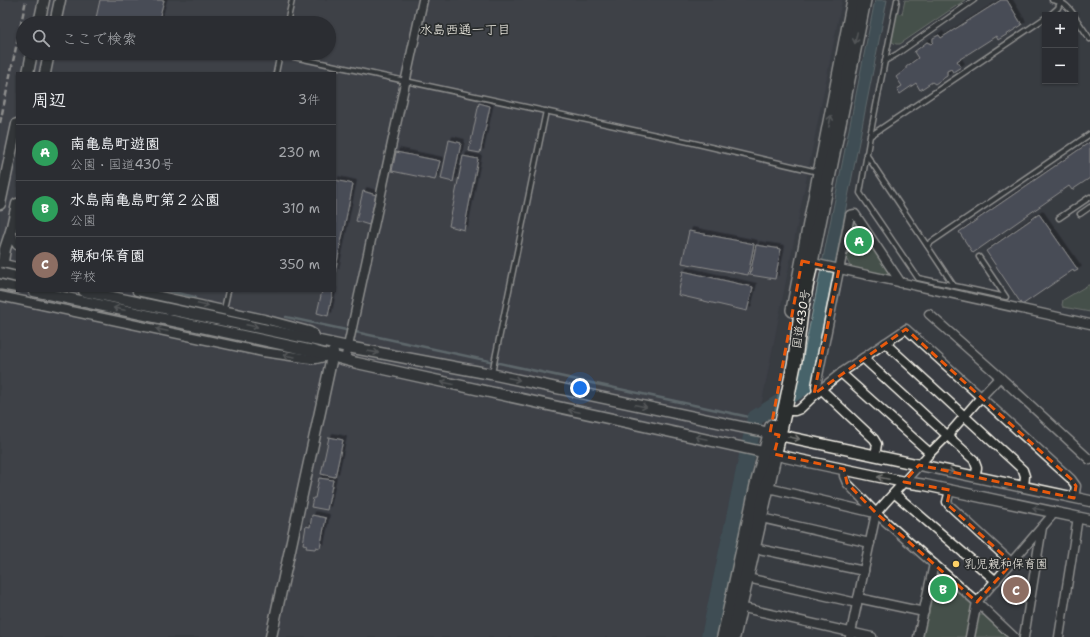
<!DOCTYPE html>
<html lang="ja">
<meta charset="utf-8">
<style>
:root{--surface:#2b2d32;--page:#37393e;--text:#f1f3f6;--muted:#a6a8ac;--line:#47494d;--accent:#8bbbb9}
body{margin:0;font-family:"Shantell Sans","Klee One",sans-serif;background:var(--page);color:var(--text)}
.controls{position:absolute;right:12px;top:12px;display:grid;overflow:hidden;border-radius:0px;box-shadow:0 1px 3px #0004}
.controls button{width:36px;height:36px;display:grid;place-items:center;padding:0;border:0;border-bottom:1px solid var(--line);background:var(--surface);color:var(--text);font:20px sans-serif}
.you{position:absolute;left:580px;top:388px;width:14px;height:14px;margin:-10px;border:3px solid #fff;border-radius:50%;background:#1a73e8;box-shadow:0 0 0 6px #1a73e833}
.badge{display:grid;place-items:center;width:26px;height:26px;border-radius:50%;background:var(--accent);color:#fff;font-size:13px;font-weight:700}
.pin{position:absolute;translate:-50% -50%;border:2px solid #fff;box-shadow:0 1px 4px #0006}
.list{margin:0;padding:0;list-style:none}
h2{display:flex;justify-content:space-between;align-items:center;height:52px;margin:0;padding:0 16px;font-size:17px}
h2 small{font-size:13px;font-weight:400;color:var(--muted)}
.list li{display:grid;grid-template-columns:26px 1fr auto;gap:12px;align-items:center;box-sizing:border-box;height:56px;padding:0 16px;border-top:1px solid var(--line)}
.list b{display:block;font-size:15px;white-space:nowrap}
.list p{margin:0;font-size:13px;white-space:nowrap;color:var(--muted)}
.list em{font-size:13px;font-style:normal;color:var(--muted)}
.icon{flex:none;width:22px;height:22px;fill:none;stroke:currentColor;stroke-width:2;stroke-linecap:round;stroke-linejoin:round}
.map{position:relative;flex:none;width:1090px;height:637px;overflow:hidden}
.search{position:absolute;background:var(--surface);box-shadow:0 1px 3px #0004;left:16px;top:16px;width:320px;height:44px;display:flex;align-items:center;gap:10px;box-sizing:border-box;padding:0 14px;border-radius:22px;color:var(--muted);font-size:15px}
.panel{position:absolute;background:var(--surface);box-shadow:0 1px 3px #0004;left:16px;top:72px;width:320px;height:220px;border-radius:0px}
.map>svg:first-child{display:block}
</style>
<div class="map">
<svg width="1090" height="637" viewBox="0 0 1090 637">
<defs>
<filter id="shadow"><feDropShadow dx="3.5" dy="-3.5" stdDeviation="0" flood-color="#0009"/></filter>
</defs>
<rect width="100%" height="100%" fill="#393c42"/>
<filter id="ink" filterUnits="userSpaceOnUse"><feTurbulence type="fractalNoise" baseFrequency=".025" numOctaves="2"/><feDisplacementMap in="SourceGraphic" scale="8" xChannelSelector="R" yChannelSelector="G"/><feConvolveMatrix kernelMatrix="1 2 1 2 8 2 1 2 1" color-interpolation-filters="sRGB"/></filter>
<g filter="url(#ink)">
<path fill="#444650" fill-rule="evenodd" d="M0,0H842L761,406L750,414H748L701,637H0ZM23,23H329V53H23ZM17,73H335V291H17Z"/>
<g fill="#566954" stroke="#a5ad9e">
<path d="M905,0H965L900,44H896L892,42L893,31L897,13L902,14Z"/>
<path d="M853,224H858L891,276L851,268L846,258Z"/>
<path d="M1088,285H1090V312L1063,307L1062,305L1063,300Z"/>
<path d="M935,572L973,606L966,637H921Z"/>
<path d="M979,615H983L1007,637H974Z"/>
</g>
<path fill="#47646b" stroke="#8c9c9d" d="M875,0H887L821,334L811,387L808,392L795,398Z"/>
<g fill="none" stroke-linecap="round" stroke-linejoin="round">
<g stroke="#8c9c9d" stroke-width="2.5">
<path d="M169,291L195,297"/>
<path d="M286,317L749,417"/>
<path d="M744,445L747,430"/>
<path d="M704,637L743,449"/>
</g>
<path stroke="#47646b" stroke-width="16" d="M709,637L755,418L804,387L806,374"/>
</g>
<g fill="#5c5e70" stroke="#f4f1e8" filter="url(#shadow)">
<path d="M100,0H164L158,23H119L96,18Z"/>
<path d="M1001,0H1007L1022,25L998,40L996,36L957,61L961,67L953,72L951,69L947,71V76L935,84L932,82L920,90L916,83L900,94L897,89L902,86L896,77L906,69V67L918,58L914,52L927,42L931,44L933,42V38L939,35L941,38Z"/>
<path d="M479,103L490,106L480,153L469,151Z"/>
<path d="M449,140L461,143L453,182L441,179Z"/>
<path d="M1090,142V178L1072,190L1069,186L973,253L959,232Z"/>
<path d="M396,152L440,161L435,180L392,171Z"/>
<path d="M463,156L478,159L464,230L449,226Z"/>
<path d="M335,180L353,184L335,272Z"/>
<path d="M363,191L376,195L369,225L356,221Z"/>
<path d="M1039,214L1078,270L1074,272L1073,270L1022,305L986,251Z"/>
<path d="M689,231L754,244L748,275L682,263Z"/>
<path d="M756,245L781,249L775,279L750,275Z"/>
<path d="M683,271L753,287L747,311L678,295Z"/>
<path d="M322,291H333L328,316L317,313Z"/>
<path d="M329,437L343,440L335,477L321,474Z"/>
<path d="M319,478L333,480L327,510L311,507L313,498H315Z"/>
<path d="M312,515L326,518L320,548L316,547L315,549L306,548L307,545L303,544L306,526L310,527Z"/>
</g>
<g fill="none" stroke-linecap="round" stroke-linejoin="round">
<defs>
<g id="service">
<path d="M897,0L870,136L860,193L918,278L1006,297L979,257"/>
<path d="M1052,0C1063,2 1067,5 1074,15"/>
<path d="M1050,15L1058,8L1061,0"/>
<path d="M1075,17L1090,39"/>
<path d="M287,23L292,0"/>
<path d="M280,54L689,142L818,172"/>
<path d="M885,61L897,54L974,0"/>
<path d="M276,73L280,53"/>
<path d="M870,136L1045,18"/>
<path d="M866,154L954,286"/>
<path d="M1080,214L1090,207"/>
<path d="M1059,218L1090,197"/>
<path d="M927,245L1090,134"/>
<path d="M224,309L228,291"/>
<path d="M492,373L546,111"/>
</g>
<g id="minor">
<path d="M11,231L15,242L17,245"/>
<path d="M808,262L1090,324"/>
<path d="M0,263L17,267"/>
<path d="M137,291L264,319L309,331L314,334L317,340"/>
<path d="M0,296L263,352L311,359H316L328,356"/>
<path d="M929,314L1000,377L1090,460"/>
<path d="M885,343L1023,470L1025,476L1024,487"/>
<path d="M863,358L974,460L977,468L975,477"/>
<path d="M345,360L423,0"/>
<path d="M841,373L930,453"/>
<path d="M821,389L874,439L877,444L875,456"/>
<path d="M817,393L816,386L850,215L855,214L901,283"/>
<path d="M784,411H795L800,409L821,389L841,373L906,329L1071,479L1076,486L1074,498"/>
<path d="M844,469V476L847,483L876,513L977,602L1014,637"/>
<path d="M764,487L875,513"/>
<path d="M950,490L947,502L949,505L1012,563"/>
<path d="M894,493L996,581"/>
<path d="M757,517L870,543"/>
<path d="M749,547L864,571"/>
<path d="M743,577L857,603"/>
<path d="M858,598L924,612"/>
<path d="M735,606L872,637"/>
<path d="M850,637L876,513L930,453L948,435L981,397L1000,377"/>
<path d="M918,637L934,564"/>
<path d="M970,637L977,602L1055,512"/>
<path d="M1024,637L1042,527"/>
<path d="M1059,637L1078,517"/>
</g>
<g id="tertiary">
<path d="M39,23L44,0"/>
<path d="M55,23L60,0"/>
<path d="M28,73L32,53"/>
<path d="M45,73L49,53"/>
<path d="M0,204L17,124"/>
<path d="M0,280L5,249L11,231L17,204"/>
<path d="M0,284L17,287"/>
<path d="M34,291L313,351L357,363L795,459L904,482L925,485L1090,520"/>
<path d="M84,291L348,347L491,374L1090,501"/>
<path d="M271,637L333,352"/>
</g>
<g id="trunk">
<path d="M793,310L854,0"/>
<path d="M724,637L757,485L772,426"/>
<path d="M733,637L786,404L795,360L801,312L864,0"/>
</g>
</defs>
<use href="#service" stroke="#f4f1e8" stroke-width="7"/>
<use href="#minor" stroke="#f4f1e8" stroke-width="11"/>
<use href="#tertiary" stroke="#f4f1e8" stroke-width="13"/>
<use href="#trunk" stroke="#f4f1e8" stroke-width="16"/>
<use href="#service" stroke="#2a2d2e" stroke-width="4"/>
<use href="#minor" stroke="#2a2d2e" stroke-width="8"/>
<use href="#tertiary" stroke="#2a2d2e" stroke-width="10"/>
<use href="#trunk" stroke="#2a2d2e" stroke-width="13"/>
<path stroke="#f4f1e8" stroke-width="2.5" stroke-dasharray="6 3" stroke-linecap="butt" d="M0,123L26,0"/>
<defs>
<path id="tertiary-bridge" d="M0,273L17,277"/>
</defs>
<use href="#tertiary-bridge" stroke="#f4f1e8" stroke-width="13" stroke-linecap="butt"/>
<use href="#tertiary-bridge" stroke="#2a2d2e" stroke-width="10"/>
</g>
<defs><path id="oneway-shaft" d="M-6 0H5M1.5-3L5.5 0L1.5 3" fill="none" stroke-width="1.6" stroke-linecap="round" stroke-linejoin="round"/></defs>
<g stroke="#71726f">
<use href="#oneway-shaft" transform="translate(856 38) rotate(102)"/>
<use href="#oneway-shaft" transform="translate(830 121) rotate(-79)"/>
<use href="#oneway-shaft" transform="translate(203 305) rotate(12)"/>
<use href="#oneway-shaft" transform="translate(119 309) rotate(-168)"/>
<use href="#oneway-shaft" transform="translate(252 326) rotate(12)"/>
<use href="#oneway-shaft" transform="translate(162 330) rotate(-168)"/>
<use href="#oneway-shaft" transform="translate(373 352) rotate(10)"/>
<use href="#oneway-shaft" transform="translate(289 356) rotate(-171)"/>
<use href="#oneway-shaft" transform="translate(514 379) rotate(12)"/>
<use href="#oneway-shaft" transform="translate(447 383) rotate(-168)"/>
<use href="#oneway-shaft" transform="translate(641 406) rotate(12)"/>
<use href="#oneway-shaft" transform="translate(574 411) rotate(-168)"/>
<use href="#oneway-shaft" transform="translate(701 438) rotate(-168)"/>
<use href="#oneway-shaft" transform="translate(794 438) rotate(12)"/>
<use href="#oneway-shaft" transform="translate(948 471) rotate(12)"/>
<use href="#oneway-shaft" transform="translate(883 478) rotate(-168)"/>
<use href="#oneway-shaft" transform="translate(1038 509) rotate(-168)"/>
</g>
</g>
<path d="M0 0H1090V637H0ZM802,261L839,269L814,394L906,329L1071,479L1076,486L1074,498L919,465L904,482L950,490L947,504L1012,563L977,602L876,513L847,483L844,469L774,454L779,435L770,433Z" fill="#393c42" fill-opacity=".55" fill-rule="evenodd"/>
<path fill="none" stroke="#e8590c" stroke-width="3" stroke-dasharray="8 5" stroke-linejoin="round" d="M802,261L839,269L814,394L906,329L1071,479L1076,486L1074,498L919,465L904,482L950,490L947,504L1012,563L977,602L876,513L847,483L844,469L774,454L779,435L770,433Z"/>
<circle fill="#ffd166" stroke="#2a2d2e" stroke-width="1.5" cx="956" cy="564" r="4"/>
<g text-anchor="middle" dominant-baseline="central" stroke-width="3.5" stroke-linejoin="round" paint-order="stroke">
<g font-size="12" fill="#f4f1e8" stroke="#2a2d2e">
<text transform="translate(801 319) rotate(-81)">国道430号</text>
</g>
<g font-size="12" fill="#f4f1e8" stroke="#2a2d2e" text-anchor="start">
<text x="964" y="564">乳児親和保育園</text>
</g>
<g font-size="13" fill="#f4f1e8" stroke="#2a2d2e">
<text x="465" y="29">水島西通一丁目</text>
</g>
</g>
</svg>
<div class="controls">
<button>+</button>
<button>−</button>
</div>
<div class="you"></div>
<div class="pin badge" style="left:859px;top:241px;background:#2e9e5b">A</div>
<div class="pin badge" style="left:943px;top:589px;background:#2e9e5b">B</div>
<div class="pin badge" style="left:1016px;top:590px;background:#8d6e63">C</div>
<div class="search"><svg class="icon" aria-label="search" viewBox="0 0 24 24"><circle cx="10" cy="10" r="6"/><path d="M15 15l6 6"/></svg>ここで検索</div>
<section class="panel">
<h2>周辺<small>3件</small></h2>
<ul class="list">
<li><span class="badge" style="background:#2e9e5b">A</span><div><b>南亀島町遊園</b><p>公園 · 国道430号</p></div><em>230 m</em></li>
<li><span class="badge" style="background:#2e9e5b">B</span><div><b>水島南亀島町第２公園</b><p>公園</p></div><em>310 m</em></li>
<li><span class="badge" style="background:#8d6e63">C</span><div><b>親和保育園</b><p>学校</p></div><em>350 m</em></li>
</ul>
</section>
</div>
